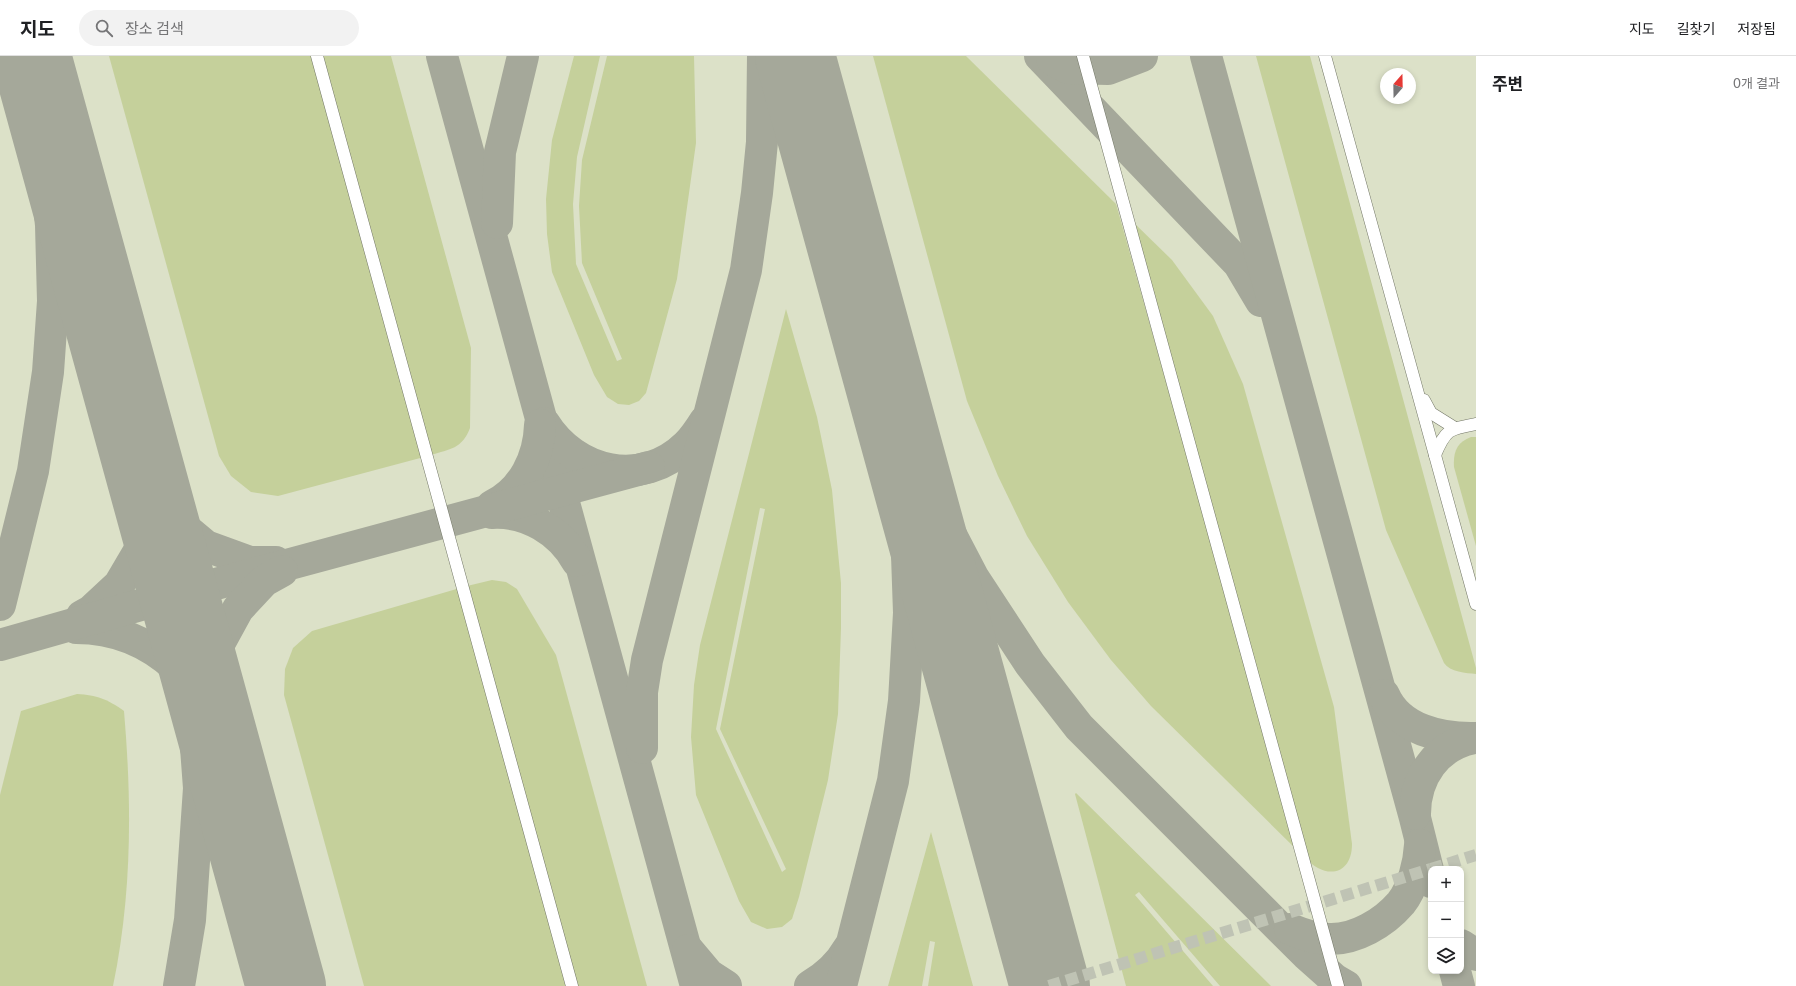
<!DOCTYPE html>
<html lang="ko">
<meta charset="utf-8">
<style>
:root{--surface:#fff;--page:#f2f2f2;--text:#202124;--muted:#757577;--line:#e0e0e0}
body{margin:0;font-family:"Public Sans","Noto Sans KR",sans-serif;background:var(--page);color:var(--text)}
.controls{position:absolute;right:12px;bottom:12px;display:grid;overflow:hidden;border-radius:8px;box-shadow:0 2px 6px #0003}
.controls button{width:36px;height:36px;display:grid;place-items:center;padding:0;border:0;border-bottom:1px solid var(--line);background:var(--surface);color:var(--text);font:20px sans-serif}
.compass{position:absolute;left:1380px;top:12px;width:36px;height:36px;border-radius:50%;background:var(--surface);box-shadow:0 2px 6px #0003;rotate:20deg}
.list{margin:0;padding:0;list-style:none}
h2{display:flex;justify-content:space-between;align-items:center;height:52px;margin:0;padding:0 16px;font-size:17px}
h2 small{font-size:13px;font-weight:400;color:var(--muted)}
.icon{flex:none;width:22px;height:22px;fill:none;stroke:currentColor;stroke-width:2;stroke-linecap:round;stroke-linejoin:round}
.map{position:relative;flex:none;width:1476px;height:930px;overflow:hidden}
header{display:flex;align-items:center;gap:24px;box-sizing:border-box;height:56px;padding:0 20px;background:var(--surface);border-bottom:1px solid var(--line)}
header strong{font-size:19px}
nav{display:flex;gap:22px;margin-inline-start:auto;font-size:14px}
.search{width:280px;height:36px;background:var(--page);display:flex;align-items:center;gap:10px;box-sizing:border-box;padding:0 14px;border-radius:22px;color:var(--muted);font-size:15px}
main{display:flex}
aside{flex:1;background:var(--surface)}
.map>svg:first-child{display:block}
</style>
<header>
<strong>지도</strong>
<div class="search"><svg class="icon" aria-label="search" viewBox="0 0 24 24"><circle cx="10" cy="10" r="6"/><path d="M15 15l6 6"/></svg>장소 검색</div>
<nav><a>지도</a><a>길찾기</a><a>저장됨</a></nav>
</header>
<main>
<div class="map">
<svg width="1476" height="930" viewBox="0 0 1476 930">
<rect width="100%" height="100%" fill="#e7ebda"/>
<path fill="#dce1c8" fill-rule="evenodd" d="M0,0H1476V930H0ZM1386,18H1410V42H1386ZM1431,813H1461V915H1431Z"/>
<g fill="#c5d09b" fill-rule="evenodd">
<path d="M109,0H315L424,401L278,440L251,436L231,420L219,400Z"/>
<path d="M322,0H391L471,292L470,372C462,393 450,393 431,399Z"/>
<path d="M574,0H600L577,101L573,148L576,208L617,305L622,303L582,207L579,150L582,104L607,0H694L696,87L677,223L646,337L639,345L629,349L618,348L607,341L594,319L552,216L547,178L546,143L552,84Z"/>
<path d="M873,0H966L1116,148L1298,795L1151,650L1111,604L1068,546L1027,480L998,420L967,345Z"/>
<path d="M1256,0H1310L1476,612V618C1466,617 1450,616 1444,607L1386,474Z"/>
<path d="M1130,163L1172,204L1213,260L1243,328L1334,651L1352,788C1352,820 1324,824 1305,801Z"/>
<path d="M786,253L817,361L832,434L841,527V572L838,658L828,724L799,841L792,863L782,871L767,873L751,866L739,845L696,739L691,681L694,629L700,589ZM760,452L765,453L720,673L786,813L782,816L716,673Z"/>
<path d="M1471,381H1476V490L1454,411C1453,396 1457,386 1471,381Z"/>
<path d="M492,524L506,526L517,533L556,599L647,930H576L467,530Z"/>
<path d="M460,532L569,930H364L284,639L285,613L293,592L312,575Z"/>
<path d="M77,638C97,639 107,643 124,655C132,748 132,838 113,930H0V739L21,655Z"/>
<path d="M1076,737L1271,930H1220L1139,836L1135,839L1213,930H1126L1075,738Z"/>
<path d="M931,776L973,930H928L935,886L930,885L922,930H888Z"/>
</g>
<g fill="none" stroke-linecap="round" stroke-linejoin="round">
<g stroke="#a5a89a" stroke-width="32">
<path d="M442,0L696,930"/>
<path d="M1040,0L1239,208L1261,245"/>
<path d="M1206,0L1415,762L1431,826"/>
<path d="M1052,3L1068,12L1108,13L1142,0"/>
<path d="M497,167L500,96L523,0"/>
<path d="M874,287L918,409L937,452L973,521L1030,608L1079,671L1306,898L1334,923L1346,930"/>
<path d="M544,367C575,417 642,433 687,389C694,382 700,373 705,365"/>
<path d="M148,422L170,460L206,490L250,506H276"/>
<path d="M492,450C523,435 539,402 540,369"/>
<path d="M492,457C527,455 560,475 577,505"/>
<path d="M179,538L192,638L199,732L190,864L179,930"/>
<path d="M0,549L33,415L48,316L53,245L51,169L35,14"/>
<path d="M82,560L91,555L119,529L139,495L148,458L146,419"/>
<path d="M76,572C114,572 149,586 177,612C184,618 190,623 194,631"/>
<path d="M0,589L179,538L649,411"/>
<path d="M1384,639C1399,674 1442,683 1476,682"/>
<path d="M212,660L211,622L220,586L238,553L264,525L282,515"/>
<path d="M642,692V636L647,604L746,214L757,137L762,86L763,0"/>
<path d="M1415,758C1415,721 1437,689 1474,682"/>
<path d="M1290,873C1302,878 1315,883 1329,883C1355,884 1384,867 1401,847C1413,832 1419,807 1420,789"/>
<path d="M1461,889L1476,899"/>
<path d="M688,894L709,919L726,930"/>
<path d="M1455,915L1459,930"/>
<path d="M810,930C825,921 839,909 848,893"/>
<path d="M841,930L893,725L904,645L909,557L907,499L894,381"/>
</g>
<g stroke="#a5a89a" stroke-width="80">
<path d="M31,0L286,930"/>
<path d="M795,0L1050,930"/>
</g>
<g stroke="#bfc3b4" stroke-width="12" stroke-dasharray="12 6" stroke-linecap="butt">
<path d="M1431,813L1476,799"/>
<path d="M1049,930L1431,813"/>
</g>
<defs>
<g id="minor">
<path d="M317,0L572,930"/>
<path d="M1083,0L1338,930"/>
<path d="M1325,0L1476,548"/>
<path d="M1424,344L1431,357L1455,372"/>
<path d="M1435,399C1446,373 1449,373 1476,368"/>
</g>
</defs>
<use href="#minor" stroke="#737767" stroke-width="13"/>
<use href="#minor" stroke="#fff" stroke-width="12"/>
</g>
</svg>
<div class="controls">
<button>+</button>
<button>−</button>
<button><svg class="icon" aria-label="layers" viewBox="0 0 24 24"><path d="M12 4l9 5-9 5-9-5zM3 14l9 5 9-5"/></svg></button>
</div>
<svg class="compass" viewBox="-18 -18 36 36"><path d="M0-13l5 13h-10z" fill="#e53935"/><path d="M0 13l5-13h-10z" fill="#757577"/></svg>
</div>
<aside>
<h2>주변<small>0개 결과</small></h2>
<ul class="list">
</ul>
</aside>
</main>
